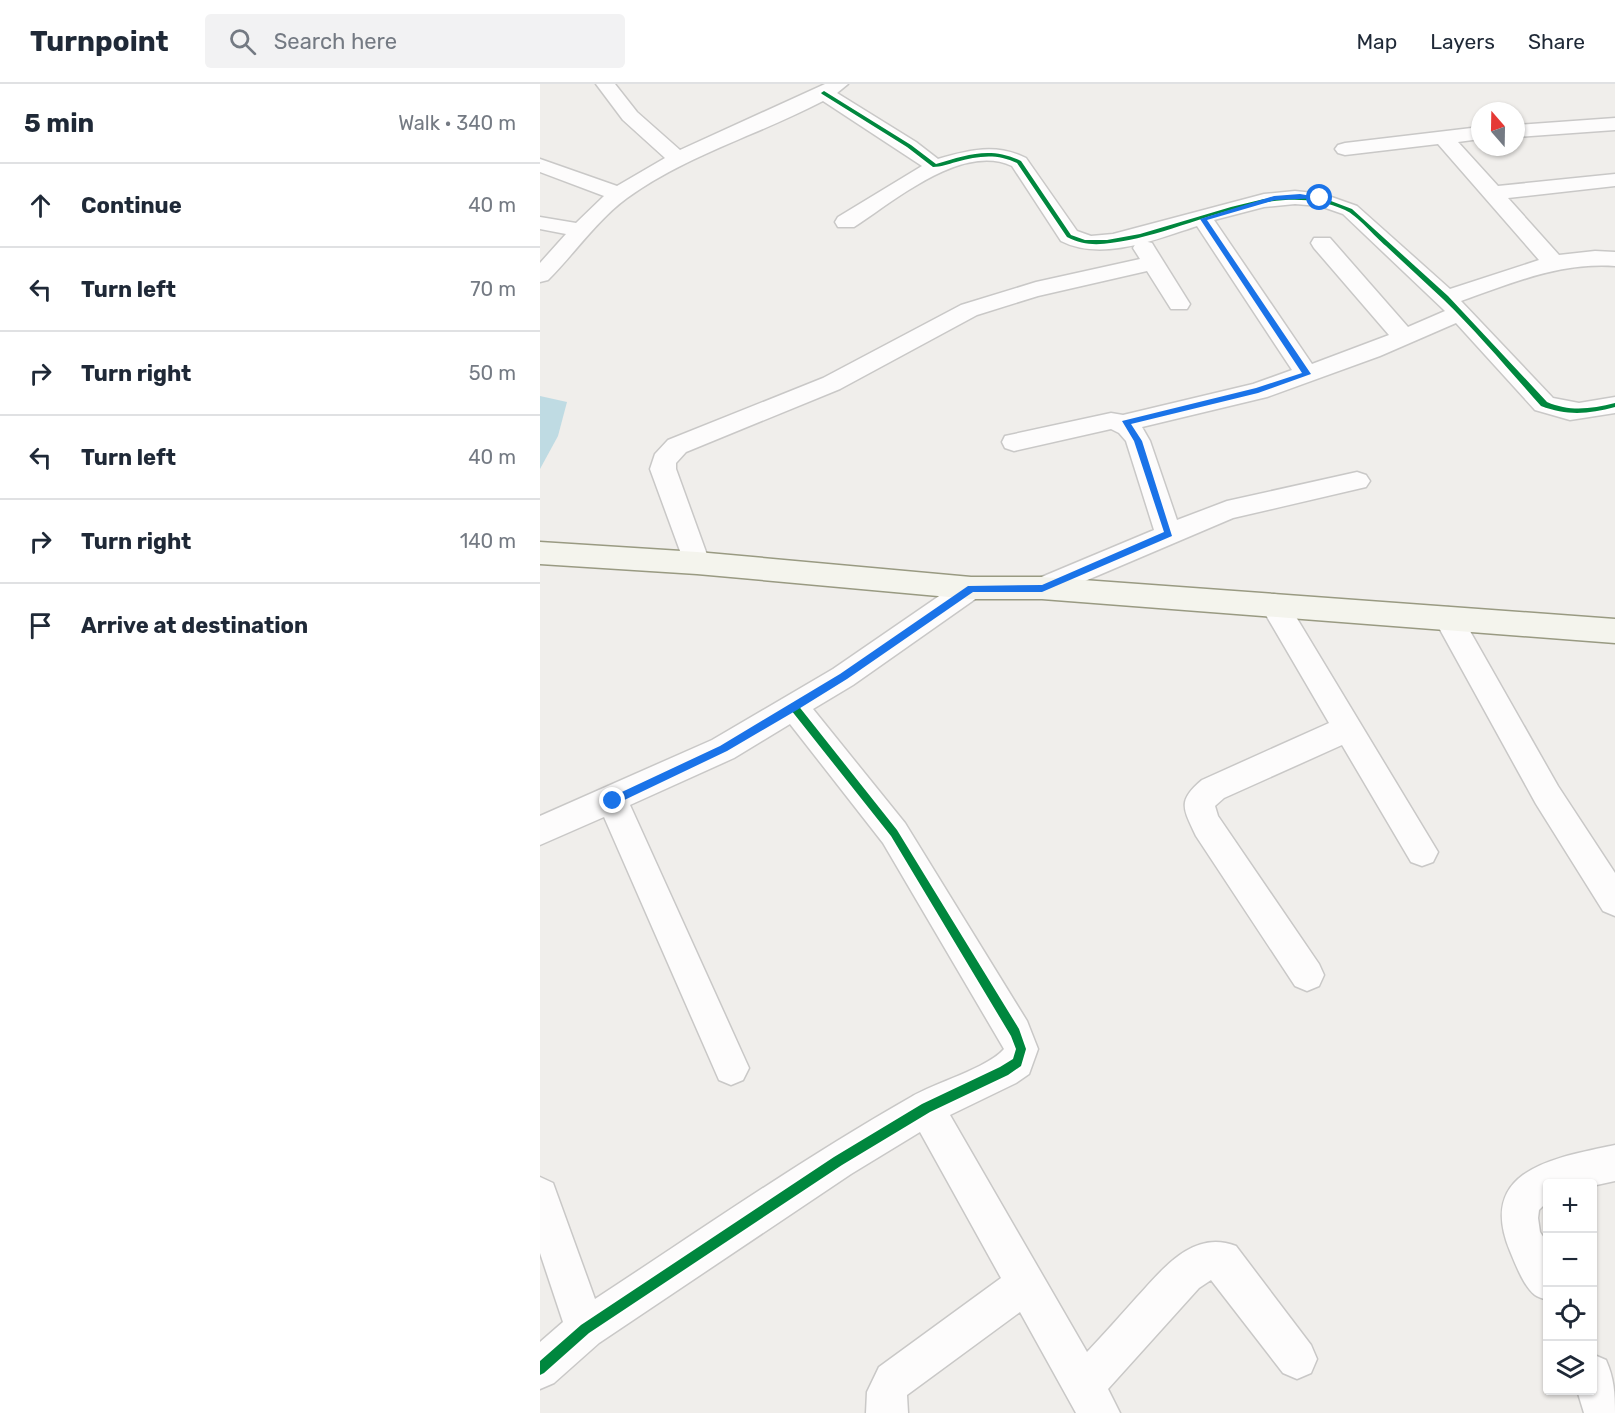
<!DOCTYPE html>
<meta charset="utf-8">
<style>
:root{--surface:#fff;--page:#f2f2f3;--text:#1f2937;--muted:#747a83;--line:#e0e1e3}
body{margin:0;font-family:Rubik,sans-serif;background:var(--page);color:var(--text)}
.controls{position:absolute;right:18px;bottom:18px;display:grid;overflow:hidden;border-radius:6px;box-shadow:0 2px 4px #0004}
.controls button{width:54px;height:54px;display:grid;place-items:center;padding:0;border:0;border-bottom:2px solid var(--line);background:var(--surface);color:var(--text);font:30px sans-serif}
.compass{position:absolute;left:931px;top:18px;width:54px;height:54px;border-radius:50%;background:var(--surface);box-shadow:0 2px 4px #0004;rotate:340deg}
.stop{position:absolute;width:18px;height:18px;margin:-14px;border:4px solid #1a73e8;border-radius:50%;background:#fff}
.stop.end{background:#1a73e8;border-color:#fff;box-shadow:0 2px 6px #0008}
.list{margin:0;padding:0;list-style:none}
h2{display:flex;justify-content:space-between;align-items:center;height:78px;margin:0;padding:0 24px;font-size:26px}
h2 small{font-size:20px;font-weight:400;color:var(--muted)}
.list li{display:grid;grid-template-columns:39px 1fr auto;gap:18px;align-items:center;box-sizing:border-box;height:84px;padding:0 24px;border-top:2px solid var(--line)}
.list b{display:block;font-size:22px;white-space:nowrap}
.list em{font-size:20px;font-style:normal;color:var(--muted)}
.icon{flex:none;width:33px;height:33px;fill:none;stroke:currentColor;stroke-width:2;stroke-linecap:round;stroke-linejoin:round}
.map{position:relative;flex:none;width:1075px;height:1329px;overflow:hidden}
header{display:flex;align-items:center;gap:36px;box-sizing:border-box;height:84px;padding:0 30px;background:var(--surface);border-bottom:2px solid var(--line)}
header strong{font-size:28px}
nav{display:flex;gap:33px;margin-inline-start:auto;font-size:21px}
.search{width:420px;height:54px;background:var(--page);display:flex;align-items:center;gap:15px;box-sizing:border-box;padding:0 21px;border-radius:6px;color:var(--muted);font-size:22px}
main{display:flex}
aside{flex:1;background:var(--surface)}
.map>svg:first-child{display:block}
</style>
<header>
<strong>Turnpoint</strong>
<div class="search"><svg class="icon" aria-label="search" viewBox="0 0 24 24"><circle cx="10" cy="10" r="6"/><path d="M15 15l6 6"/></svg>Search here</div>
<nav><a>Map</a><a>Layers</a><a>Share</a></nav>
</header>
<main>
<aside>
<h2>5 min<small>Walk · 340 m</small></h2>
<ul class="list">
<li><svg class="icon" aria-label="ahead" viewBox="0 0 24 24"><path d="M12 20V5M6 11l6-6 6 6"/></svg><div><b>Continue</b></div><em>40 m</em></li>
<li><svg class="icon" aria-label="left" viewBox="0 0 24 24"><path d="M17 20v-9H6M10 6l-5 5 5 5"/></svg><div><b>Turn left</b></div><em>70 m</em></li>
<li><svg class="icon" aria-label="right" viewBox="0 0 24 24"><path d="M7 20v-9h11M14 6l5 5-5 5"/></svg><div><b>Turn right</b></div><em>50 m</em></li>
<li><svg class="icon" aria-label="left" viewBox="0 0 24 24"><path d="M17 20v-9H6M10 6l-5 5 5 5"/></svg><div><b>Turn left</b></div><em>40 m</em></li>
<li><svg class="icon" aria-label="right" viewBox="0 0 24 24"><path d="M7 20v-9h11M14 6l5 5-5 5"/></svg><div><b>Turn right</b></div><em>140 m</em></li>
<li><svg class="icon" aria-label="arrive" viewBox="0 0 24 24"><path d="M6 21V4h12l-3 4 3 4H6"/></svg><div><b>Arrive at destination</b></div></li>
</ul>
</aside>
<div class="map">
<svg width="1075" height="1329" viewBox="0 0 1075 1329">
<rect width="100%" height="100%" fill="#f0eeeb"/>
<path fill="#bfdbe3" d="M0,312L27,318L18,352L0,385Z"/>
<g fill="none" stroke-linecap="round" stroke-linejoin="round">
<defs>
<g id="street">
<path d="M56,0H75L97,28L140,66L285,0H308L297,9L376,58L398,75C429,66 456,59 486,74L537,147L551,152L573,150L724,110L755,107L783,110L817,122L910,205L999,176L898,60L805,71L798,69L795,65L798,61L805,59L940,43V55L918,58L958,102L1075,90V102L968,114L1019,171L1055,167L1075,168V182C1020,178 972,199 921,217L1013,314L1039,319L1075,313V329L1030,336L995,326L916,239L840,272L727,313L602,343L610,357L637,436L687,417L817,388L826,391L830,397L826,403L693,434L512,511L502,514L492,511L488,504L492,497L614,446L586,357L579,349L571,345L474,367L465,364L462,358L465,352L571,329L583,331L713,300L752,286L657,142C617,155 562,178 521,157L472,82C423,58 354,117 314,143H298L295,138L298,133L382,82L283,17C218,51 147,71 87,114C56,137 35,169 8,196L0,198V179L26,150L0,145V133L36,139L64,112L0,88V75L77,102L125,74L83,36ZM755,120L780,122L803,130L905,227L868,243L790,154H774L771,159L774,164L849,251L772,280L674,136L724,123Z"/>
<path d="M1075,34V46L976,53V41Z"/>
<path d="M604,157L612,159L615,164L650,220L647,225H631L607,187L498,212L437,231L300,305L146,368L136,379V385L170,479L167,486L157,489L147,486L110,385L115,370L128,356L283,294L421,221L496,198L600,175L593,164L596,159Z"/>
<path d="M431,494L441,497L445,504L441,511L313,601L273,625L365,739L487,937L498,965L489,990L476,999L410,1031L547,1268C564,1250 580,1232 597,1213C623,1185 653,1145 696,1162L771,1261L777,1275L771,1289L757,1295L743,1289L671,1196L659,1204L568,1305L580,1329H536L480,1228L367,1311L368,1329H326L327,1308L339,1283L461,1194L380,1048L311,1090L59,1259L14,1299L0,1305V1258L23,1238L0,1169V1093L13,1099L55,1215C159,1147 262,1075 371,1013C394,999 448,984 464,965L343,759L250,640L194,674L90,721L209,984L203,996L191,1001L179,996L64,733L0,761V732L172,656L293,585L421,497Z"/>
<path d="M734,510L744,513L898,768L893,778L882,782L871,778L802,661L684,714L675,722L678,732L779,880L784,891L779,902L767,907L755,902L656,752C643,724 637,717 662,696L789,639L720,521L724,513Z"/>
<path d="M908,523L918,526L1018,702L1075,789V832L1063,827L996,720L898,542L894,534L898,526Z"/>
<path d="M1075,1061V1097L1052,1102V1100H1008V1117L999,1126L998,1134L1000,1148L1008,1160V1216C1004,1215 998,1213 995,1211C984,1203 975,1179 970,1167C936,1085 1015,1074 1075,1061Z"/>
<path d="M1052,1270L1066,1276C1074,1294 1075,1309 1075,1329H1044L1037,1306H1052Z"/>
</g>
<path id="secondary" d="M0,458L157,468L431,493H502L1075,535V559L502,515H431L157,490L0,480Z"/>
</defs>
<use href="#street" stroke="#c9c8c7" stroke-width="3"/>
<use href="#secondary" stroke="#999a82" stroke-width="3"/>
<use href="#street" fill="#fdfcfc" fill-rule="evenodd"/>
<use href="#secondary" fill="#f4f4ed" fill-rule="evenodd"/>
<defs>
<g id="cycleway">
<path d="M284,7L371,61L396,80C427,71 450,62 481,77L531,151L545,156H567L600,150L691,123L724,115L755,112L783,114L812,125L908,212L1007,318C1030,328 1051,325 1075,319V323C1049,330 1027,332 1001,322C969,286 937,248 903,215C884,197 865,180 846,162C835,153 817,131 805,126C736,95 657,143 589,156C567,160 547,164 527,153L477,79C456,69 438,72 416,78C408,80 401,83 393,83L367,63L282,10L281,9Z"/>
<path d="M254,619L257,620L357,746L479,945L486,965L481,982L468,991L390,1028L302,1081L49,1249L4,1289L0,1291V1277L41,1241L294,1073L382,1020L460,983L473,975L476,965L471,952L351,752L251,626L250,623L251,620Z"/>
</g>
</defs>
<use href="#cycleway" stroke="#fff" stroke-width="4"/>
<use href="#cycleway" fill="#00873e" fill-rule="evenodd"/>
</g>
<path fill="#1a73e8" d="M760,110L783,114L735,116L667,136L771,290L718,309L591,340L602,357L632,452L502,508H433L307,595L257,626L187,667L76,720H69V714L180,662L300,590L428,502L502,501L624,448L594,357L582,337L716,304L762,289L660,135L734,112Z"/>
</svg>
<div class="controls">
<button>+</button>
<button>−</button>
<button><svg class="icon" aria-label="locate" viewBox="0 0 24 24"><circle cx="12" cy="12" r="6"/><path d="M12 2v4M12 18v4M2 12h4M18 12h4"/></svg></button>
<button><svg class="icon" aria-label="layers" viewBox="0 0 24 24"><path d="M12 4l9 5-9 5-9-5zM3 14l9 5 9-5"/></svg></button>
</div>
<svg class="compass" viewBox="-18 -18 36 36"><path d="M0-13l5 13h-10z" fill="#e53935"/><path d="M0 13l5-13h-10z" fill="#747a83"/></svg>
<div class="stop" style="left:780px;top:114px"></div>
<div class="stop end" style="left:73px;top:717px"></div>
</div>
</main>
